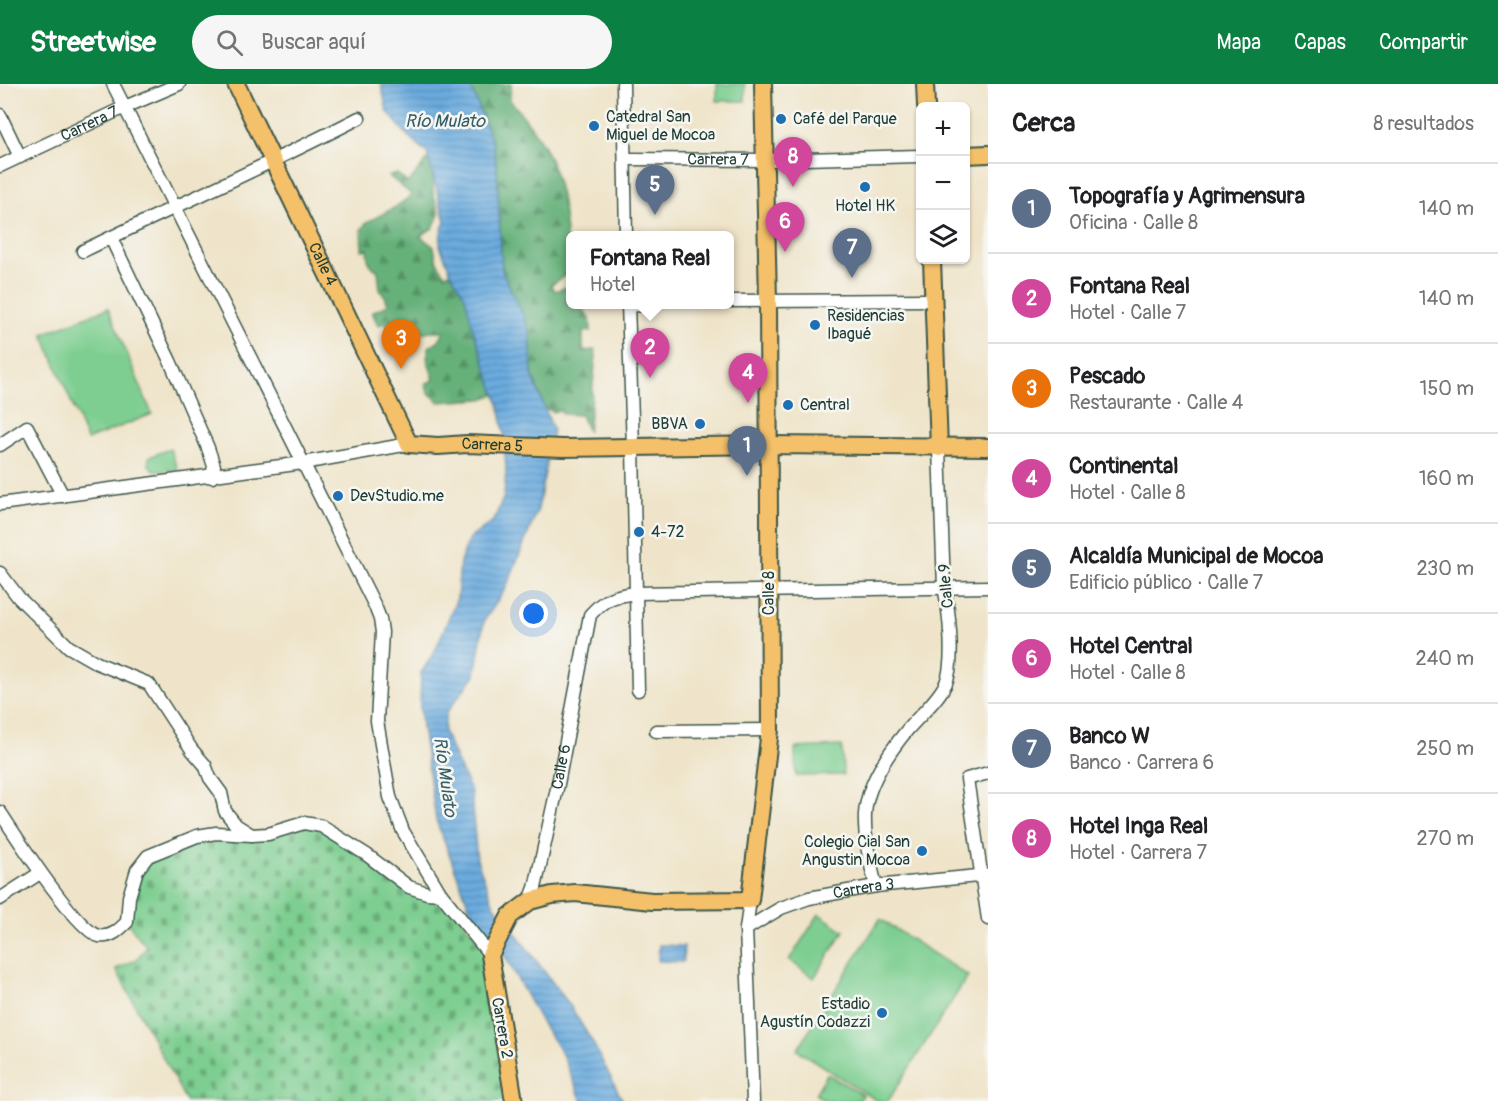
<!DOCTYPE html>
<html lang="es">
<meta charset="utf-8">
<style>
:root{--surface:#fff;--page:#f6f6f6;--text:#202124;--muted:#757577;--line:#e0e0e0;--accent:#0b8043}
body{margin:0;font-family:Pangolin,sans-serif;background:var(--page);color:var(--text)}
.controls{position:absolute;right:18px;top:18px;display:grid;overflow:hidden;border-radius:9px;box-shadow:0 2px 4px #0004}
.controls button{width:54px;height:54px;display:grid;place-items:center;padding:0;border:0;border-bottom:2px solid var(--line);background:var(--surface);color:var(--text);font:30px sans-serif}
.you{position:absolute;left:534px;top:530px;width:21px;height:21px;margin:-15px;border:4px solid #fff;border-radius:50%;background:#1a73e8;box-shadow:0 0 0 9px #1a73e833}
.badge{display:grid;place-items:center;width:39px;height:39px;border-radius:50%;background:var(--accent);color:#fff;font-size:20px;font-weight:700}
.pin{position:absolute;translate:-50% -50px;filter:drop-shadow(0 2px 3px #0008)}
.pin::after{content:'';position:absolute;top:32px;width:21px;height:18px;background:inherit;clip-path:polygon(0 0,100% 0,50% 100%)}
.popup{position:absolute;left:566px;top:147px;width:168px;height:78px;box-sizing:border-box;display:grid;place-content:center;border-radius:9px;background:var(--surface);filter:drop-shadow(0 2px 4px #0005);font-size:20px;white-space:nowrap;color:var(--muted)}
.popup b{font-size:22px;color:var(--text)}
.popup::after{content:'';position:absolute;left:50%;top:100%;margin-left:-12px;border:12px solid transparent;border-top-color:var(--surface)}
.list{margin:0;padding:0;list-style:none}
h2{display:flex;justify-content:space-between;align-items:center;height:78px;margin:0;padding:0 24px;font-size:26px}
h2 small{font-size:20px;font-weight:400;color:var(--muted)}
.list li{display:grid;grid-template-columns:39px 1fr auto;gap:18px;align-items:center;box-sizing:border-box;height:90px;padding:0 24px;border-top:2px solid var(--line)}
.list b{display:block;font-size:22px;white-space:nowrap}
.list p{margin:0;font-size:20px;white-space:nowrap;color:var(--muted)}
.list em{font-size:20px;font-style:normal;color:var(--muted)}
.icon{flex:none;width:33px;height:33px;fill:none;stroke:currentColor;stroke-width:2;stroke-linecap:round;stroke-linejoin:round}
.map{position:relative;flex:none;width:988px;height:1017px;overflow:hidden}
header{display:flex;align-items:center;gap:36px;box-sizing:border-box;height:84px;padding:0 30px;background:var(--accent);color:#fff}
header strong{font-size:28px}
nav{display:flex;gap:33px;margin-inline-start:auto;font-size:21px}
.search{width:420px;height:54px;background:var(--page);display:flex;align-items:center;gap:15px;box-sizing:border-box;padding:0 21px;border-radius:33px;color:var(--muted);font-size:22px}
main{display:flex}
aside{flex:1;background:var(--surface)}
.map>svg:first-child{display:block}
</style>
<header>
<strong>Streetwise</strong>
<div class="search"><svg class="icon" aria-label="search" viewBox="0 0 24 24"><circle cx="10" cy="10" r="6"/><path d="M15 15l6 6"/></svg>Buscar aquí</div>
<nav><a>Mapa</a><a>Capas</a><a>Compartir</a></nav>
</header>
<main>
<div class="map">
<svg width="988" height="1017" viewBox="0 0 988 1017">
<defs>
<pattern id="forest-firs" width="22" height="20" patternUnits="userSpaceOnUse" patternTransform="scale(1.5)"><rect width="22" height="20" fill="#66b17a"/><path d="M5 1l3.5 6h-7zM16 11l3.5 6h-7z" fill="#539165"/></pattern>
<pattern id="cemetery-stones" width="16" height="16" patternUnits="userSpaceOnUse" patternTransform="scale(1.5)"><rect width="16" height="16" fill="#7dce90"/><path d="M2 7V4a2 2 0 0 1 4 0v3zM10 15v-3a2 2 0 0 1 4 0v3z" fill="#66a876"/></pattern>
<pattern id="water-rules" width="6" height="5" patternUnits="userSpaceOnUse" patternTransform="scale(1.5)"><rect width="6" height="5" fill="#6aabde"/><path d="M0 2.5h6" fill="none" stroke="#578cb5"/></pattern>
</defs>
<rect width="100%" height="100%" fill="#f6f6f2"/>
<filter id="ink" filterUnits="userSpaceOnUse"><feTurbulence type="fractalNoise" baseFrequency=".0167" numOctaves="2"/><feDisplacementMap in="SourceGraphic" scale="12" xChannelSelector="R" yChannelSelector="G"/><feConvolveMatrix kernelMatrix="1 2 1 2 8 2 1 2 1" color-interpolation-filters="sRGB"/></filter>
<filter id="wash" filterUnits="userSpaceOnUse"><feTurbulence type="fractalNoise" baseFrequency=".008" numOctaves="4" result="noise"/><feDisplacementMap in="SourceGraphic" scale="24" xChannelSelector="R" yChannelSelector="G"/><feGaussianBlur stdDeviation="1.35" result="paint"/><feColorMatrix in="noise" values="0 0 0 0 0 0 0 0 0 0 0 0 0 0 0 0 0 1.4 0 .05"/><feComposite in="paint" operator="in"/></filter>
<g filter="url(#wash)">
<rect width="100%" height="100%" fill="#efe4c9"/>
<g fill="#7dce90" stroke="#4e8662" stroke-width="1.5">
<rect x="717" y="0" width="28" height="17"/>
<path d="M108,224L152,330L87,356L43,250Z"/>
<path d="M170,365L178,386L154,387L149,381V373Z"/>
<path d="M842,662L843,691L796,692L795,664Z"/>
<path d="M819,830L844,847L814,894L789,876Z"/>
<path d="M880,835L968,892L888,1017H877L797,966Z"/>
<path d="M827,990L863,1011L859,1017H826L815,1010Z"/>
</g>
<g fill="url(#forest-firs)" stroke="#427757" stroke-width="1.5">
<path d="M470,0H511L510,16C520,28 530,40 538,53C558,82 565,127 567,162H570V189L551,201L555,207L570,202V220L580,221L588,233H590L591,247L583,248V267L595,266L596,272L588,348L581,331L563,330L559,326L553,328L545,324L532,290L530,249L522,228L502,187L497,85L493,61Z"/>
<path d="M427,76L433,82V108L439,130L433,144L420,152L434,163L437,178L445,191L459,185L508,306L482,315L439,318L429,309L425,300L434,296L427,274L429,263L439,256L444,247H430L388,257L385,253L391,246L384,239L378,241L372,228L388,221L385,212L380,206L378,187C369,182 366,175 368,165L362,166L361,146L367,138L394,124L412,111L389,92L397,90L408,99Z"/>
</g>
<path fill="url(#cemetery-stones)" stroke="#4e8662" stroke-width="1.5" d="M315,740L409,803L441,810L490,871L514,1017H186L116,885L136,876L147,863L127,838L137,786L175,759Z"/>
<g fill="url(#water-rules)" stroke="#447489" stroke-width="1.5">
<path d="M381,0H470L493,61L497,85L502,187L522,228L530,249L532,290L553,346L538,425L506,504L484,537L475,591L446,629L444,648L471,708L477,776L493,819L571,923L593,959L623,1017H582L561,968L541,938L506,874L470,825L436,736L422,643L420,621L421,589L435,567L457,514L460,478L469,455L494,436L504,412L506,387L504,350L499,321L473,245L465,213L451,189L440,162L441,148L445,137L427,69L407,51L387,27Z"/>
<path d="M659,861L684,862L683,878L658,877Z"/>
</g>
</g>
<g filter="url(#ink)">
<g fill="none" stroke-linecap="round" stroke-linejoin="round">
<defs>
<g id="minor">
<path d="M113,0L375,522L380,535L382,548L377,637L390,713L403,747L441,810L490,871"/>
<path d="M623,0L626,152"/>
<path d="M0,31L20,73"/>
<path id="s1" d="M625,75L765,76L920,72"/>
<path id="s2" d="M0,82L125,23L179,0"/>
<path d="M111,154L170,277L208,364L214,382L212,393"/>
<path d="M83,167C175,122 268,81 359,34"/>
<path d="M730,217L933,216"/>
<path d="M628,220L633,363L638,606"/>
<path d="M628,222L656,220"/>
<path d="M0,361L27,343L63,412"/>
<path d="M0,420L303,379L409,360"/>
<path d="M0,489L19,514L69,563L97,579L149,600L192,666L205,681L210,694L221,709L225,727L236,741L252,751"/>
<path d="M656,647L770,646"/>
<path d="M988,689L967,695L988,835"/>
<path d="M0,728C15,751 77,847 99,852C111,854 119,846 127,838L129,813L137,786L148,772L197,752L216,749L252,751L268,750L304,739L321,742L367,771L409,803L427,809L441,810"/>
<path d="M876,802C870,779 864,754 865,730C867,699 889,668 908,645C920,631 938,616 946,599C955,577 949,526 944,503L939,364"/>
<path d="M0,815L40,789"/>
<path d="M750,816L746,845L753,1017"/>
<path id="s3" d="M530,817L535,804L558,700L590,531C605,514 613,512 636,509L988,503"/>
<path id="s4" d="M746,845L781,824L809,814L876,802L988,791"/>
</g>
<g id="major">
<path id="s5" d="M236,0L409,360L438,362L467,360L563,364L769,361L988,363"/>
<path d="M925,0L926,22"/>
<path d="M966,71L988,70"/>
<path d="M932,176L939,364"/>
<path d="M514,1017L490,871L510,832L530,817L552,811L575,809L652,817L750,816L770,646L768,216L763,0"/>
</g>
</defs>
<use href="#minor" stroke="#3e564a" stroke-width="15"/>
<use href="#major" stroke="#3e564a" stroke-width="20"/>
<use href="#minor" stroke="#fff" stroke-width="12"/>
<use href="#major" stroke="#f4c16a" stroke-width="16"/>
</g>
</g>
<g fill="#1f6fb2" stroke="#f6f6f2" stroke-width="2">
<circle cx="781" cy="35" r="6"/>
<circle cx="594" cy="42" r="6"/>
<circle cx="865" cy="103" r="6"/>
<circle cx="815" cy="241" r="6"/>
<circle cx="788" cy="321" r="6"/>
<circle cx="700" cy="340" r="6"/>
<circle cx="338" cy="412" r="6"/>
<circle cx="639" cy="448" r="6"/>
<circle cx="922" cy="767" r="6"/>
<circle cx="882" cy="929" r="6"/>
</g>
<g text-anchor="middle" dominant-baseline="central" stroke-width="5" stroke-linejoin="round" paint-order="stroke">
<g font-size="16" fill="#1f3d34" stroke="#f6f6f2" text-anchor="start">
<text x="606" y="33">Catedral San<tspan x="606" dy="18">Miguel de Mocoa</tspan></text>
<text x="793" y="35">Café del Parque</text>
<text x="865" y="122" text-anchor="middle">Hotel HK</text>
<text x="827" y="232">Residencias<tspan x="827" dy="18">Ibagué</tspan></text>
<text x="800" y="321">Central</text>
<text x="688" y="340" text-anchor="end">BBVA</text>
<text x="350" y="412">DevStudio.me</text>
<text x="651" y="448">4-72</text>
<text x="910" y="758" text-anchor="end">Colegio Cial San<tspan x="910" dy="18">Angustin Mocoa</tspan></text>
<text x="870" y="920" text-anchor="end">Estadio<tspan x="870" dy="18">Agustín Codazzi</tspan></text>
</g>
<g font-size="16" fill="#1f3d34" stroke="#f6f6f2">
<text stroke="none"><textPath href="#s2" startOffset="99">Carrera 7</textPath></text>
<text stroke="none"><textPath href="#s1" startOffset="93">Carrera 7</textPath></text>
<text stroke="none"><textPath href="#s5" startOffset="200">Calle 4</textPath></text>
<text stroke="none"><textPath href="#s5" startOffset="483">Carrera 5</textPath></text>
<text transform="translate(946 502) rotate(-95)">Calle 9</text>
<text transform="translate(769 509) rotate(-90)">Calle 8</text>
<text stroke="none"><textPath href="#s3" startOffset="138">Calle 6</textPath></text>
<text stroke="none"><textPath href="#s4" startOffset="126">Carrera 3</textPath></text>
<text transform="translate(502 944) rotate(80)">Carrera 2</text>
</g>
<g font-size="18" font-style="italic" fill="#365e67" stroke="#f6f6f2">
<text x="445" y="37">Río Mulato</text>
<text transform="translate(445 693) rotate(82)">Río Mulato</text>
</g>
</g>
</svg>
<div class="controls">
<button>+</button>
<button>−</button>
<button><svg class="icon" aria-label="layers" viewBox="0 0 24 24"><path d="M12 4l9 5-9 5-9-5zM3 14l9 5 9-5"/></svg></button>
</div>
<div class="you"></div>
<div class="pin badge" style="left:747px;top:392px;background:#5c6f8a">1</div>
<div class="pin badge" style="left:650px;top:294px;background:#d1479c">2</div>
<div class="popup"><b>Fontana Real</b>Hotel</div>
<div class="pin badge" style="left:401px;top:285px;background:#e8710a">3</div>
<div class="pin badge" style="left:748px;top:319px;background:#d1479c">4</div>
<div class="pin badge" style="left:655px;top:131px;background:#5c6f8a">5</div>
<div class="pin badge" style="left:785px;top:168px;background:#d1479c">6</div>
<div class="pin badge" style="left:852px;top:194px;background:#5c6f8a">7</div>
<div class="pin badge" style="left:793px;top:103px;background:#d1479c">8</div>
</div>
<aside>
<h2>Cerca<small>8 resultados</small></h2>
<ul class="list">
<li><span class="badge" style="background:#5c6f8a">1</span><div><b>Topografía y Agrimensura</b><p>Oficina · Calle 8</p></div><em>140 m</em></li>
<li><span class="badge" style="background:#d1479c">2</span><div><b>Fontana Real</b><p>Hotel · Calle 7</p></div><em>140 m</em></li>
<li><span class="badge" style="background:#e8710a">3</span><div><b>Pescado</b><p>Restaurante · Calle 4</p></div><em>150 m</em></li>
<li><span class="badge" style="background:#d1479c">4</span><div><b>Continental</b><p>Hotel · Calle 8</p></div><em>160 m</em></li>
<li><span class="badge" style="background:#5c6f8a">5</span><div><b>Alcaldía Municipal de Mocoa</b><p>Edificio público · Calle 7</p></div><em>230 m</em></li>
<li><span class="badge" style="background:#d1479c">6</span><div><b>Hotel Central</b><p>Hotel · Calle 8</p></div><em>240 m</em></li>
<li><span class="badge" style="background:#5c6f8a">7</span><div><b>Banco W</b><p>Banco · Carrera 6</p></div><em>250 m</em></li>
<li><span class="badge" style="background:#d1479c">8</span><div><b>Hotel Inga Real</b><p>Hotel · Carrera 7</p></div><em>270 m</em></li>
</ul>
</aside>
</main>
